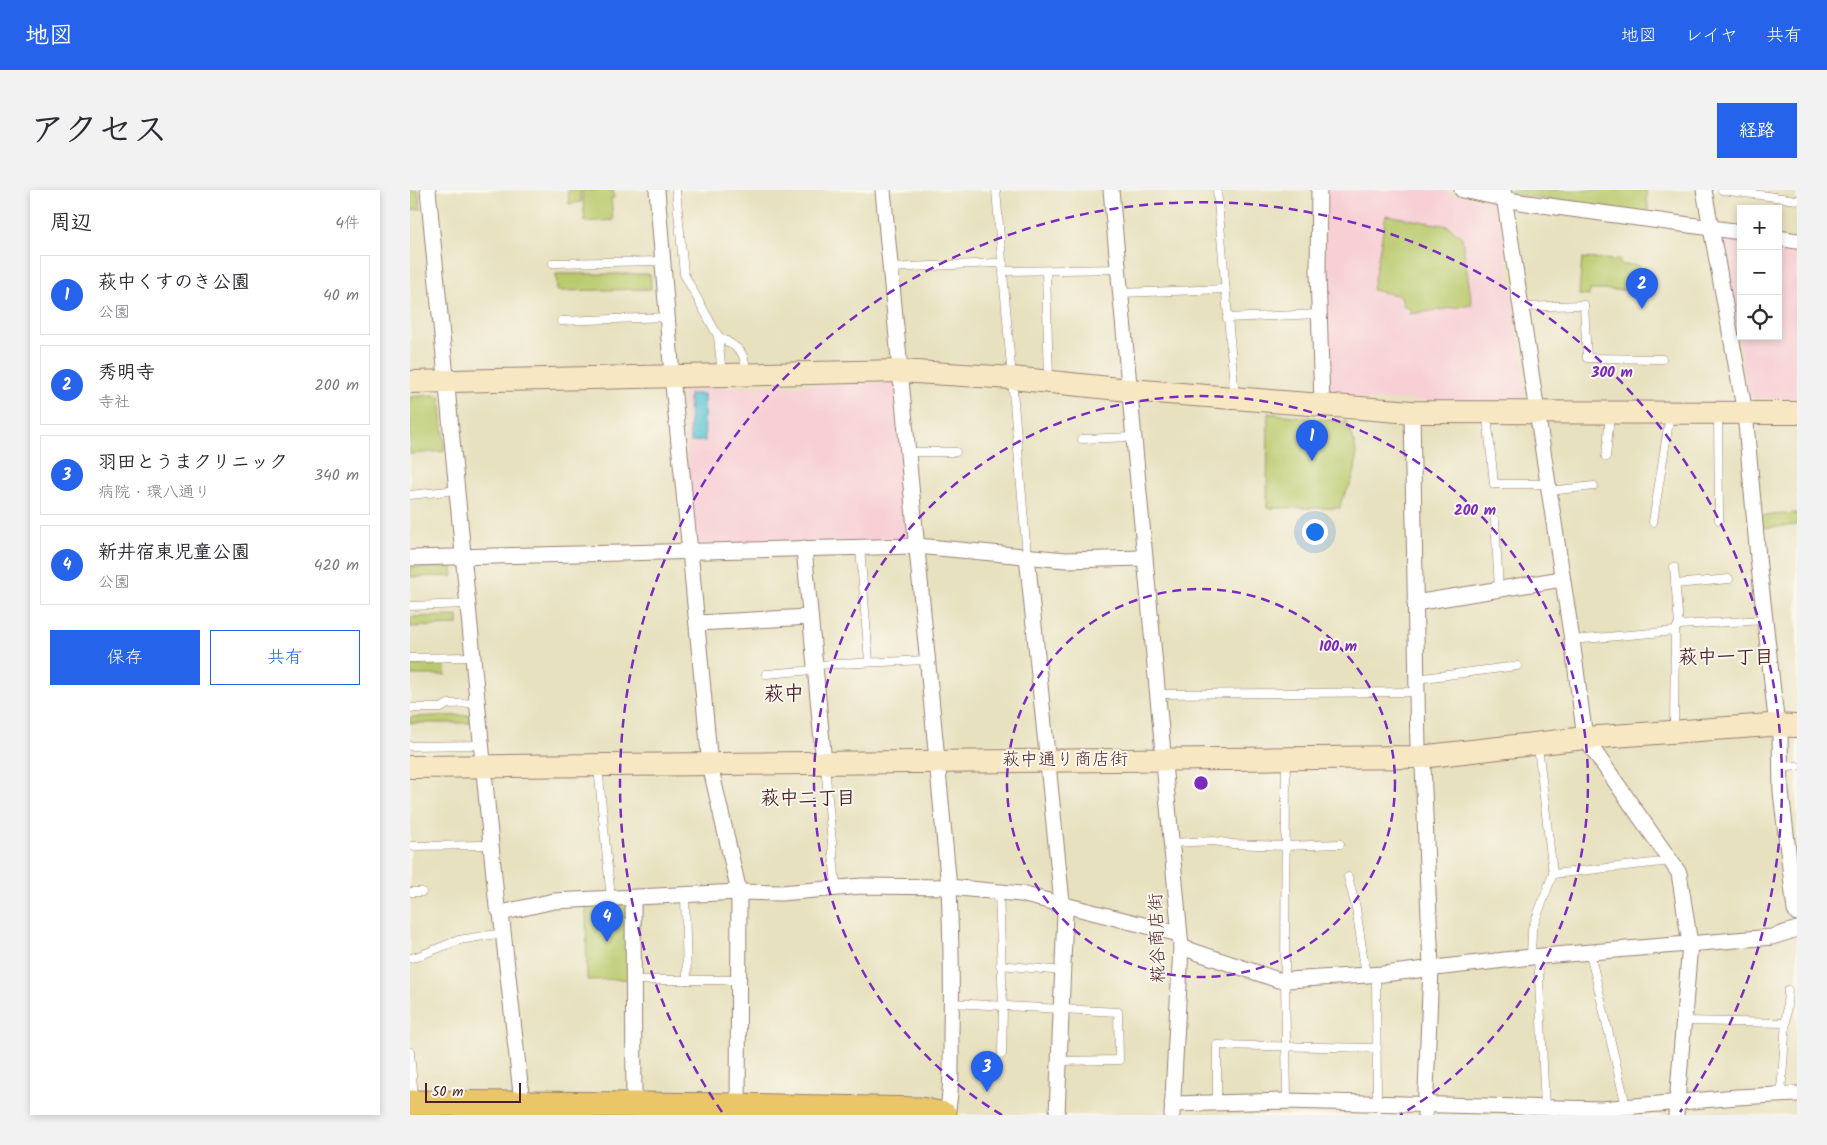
<!DOCTYPE html>
<html lang="ja">
<meta charset="utf-8">
<style>
:root{--surface:#fff;--page:#f2f2f3;--text:#2b2b33;--muted:#7c7c81;--line:#e1e1e2;--accent:#2563eb}
body{margin:0;font-family:Kalam,"Klee One",sans-serif;background:var(--page);color:var(--text)}
.controls{position:absolute;right:15px;top:15px;display:grid;overflow:hidden;border-radius:0px;box-shadow:0 2px 8px #0003}
.controls button{width:45px;height:45px;display:grid;place-items:center;padding:0;border:0;border-bottom:1px solid var(--line);background:var(--surface);color:var(--text);font:25px sans-serif}
.scale{position:absolute;left:15px;bottom:12px;width:96px;box-sizing:border-box;padding-left:5px;border:2px solid #4a1f2b;border-top:0;font-size:14px;line-height:18px;white-space:nowrap;color:#4a1f2b;-webkit-text-stroke:4px #fbf7ec;paint-order:stroke}
.you{position:absolute;left:904px;top:341px;width:18px;height:18px;margin:-12px;border:4px solid #fff;border-radius:50%;background:#1a73e8;box-shadow:0 0 0 8px #1a73e833}
.badge{display:grid;place-items:center;width:32px;height:32px;border-radius:50%;background:var(--accent);color:#fff;font-size:16px;font-weight:700}
.pin{position:absolute;translate:-50% -41px;filter:drop-shadow(0 1px 2px #0008)}
.pin::after{content:'';position:absolute;top:26px;width:18px;height:15px;background:inherit;clip-path:polygon(0 0,100% 0,50% 100%)}
.list{margin:0;padding:0;list-style:none}
h2{display:flex;justify-content:space-between;align-items:center;height:65px;margin:0;padding:0 20px;font-size:21px}
h2 small{font-size:16px;font-weight:400;color:var(--muted)}
.list li{display:grid;grid-template-columns:32px 1fr auto;gap:15px;align-items:center;box-sizing:border-box;height:80px;margin:0 10px 10px;padding:0 10px;border:1px solid var(--line);border-radius:0px}
.list b{display:block;font-size:19px;white-space:nowrap}
.list p{margin:0;font-size:16px;white-space:nowrap;color:var(--muted)}
.list em{font-size:16px;font-style:normal;color:var(--muted)}
.actions{display:flex;gap:10px;padding:15px 20px}
.actions a{flex:1;padding:11px 0;border:1px solid var(--accent);border-radius:0px;text-align:center;font-size:18px;color:var(--accent)}
.actions .main{background:var(--accent);color:#fff}
.icon{flex:none;width:28px;height:28px;fill:none;stroke:currentColor;stroke-width:2;stroke-linecap:round;stroke-linejoin:round}
.map{position:relative;flex:none;width:1387px;height:925px;overflow:hidden;border-radius:0px}
header{display:flex;align-items:center;gap:30px;box-sizing:border-box;height:70px;padding:0 25px;background:var(--accent);color:#fff}
header strong{font-size:24px}
nav{display:flex;gap:28px;margin-inline-start:auto;font-size:18px}
.intro{display:flex;align-items:center;justify-content:space-between;box-sizing:border-box;height:120px;padding:0 30px}
h1{margin:0;font-size:35px}
.button{padding:12px 22px;border-radius:0px;background:var(--accent);color:#fff;font-size:18px;font-weight:700}
main{display:flex;gap:30px;padding:0 30px}
aside{flex:1;background:var(--surface);border-radius:0px;box-shadow:0 2px 8px #0003}
.map>svg:first-child{display:block}
</style>
<header>
<strong>地図</strong>
<nav><a>地図</a><a>レイヤ</a><a>共有</a></nav>
</header>
<div class="intro"><h1>アクセス</h1><a class="button">経路</a></div>
<main>
<aside>
<h2>周辺<small>4件</small></h2>
<ul class="list">
<li><span class="badge">1</span><div><b>萩中くすのき公園</b><p>公園</p></div><em>40 m</em></li>
<li><span class="badge">2</span><div><b>秀明寺</b><p>寺社</p></div><em>200 m</em></li>
<li><span class="badge">3</span><div><b>羽田とうまクリニック</b><p>病院 · 環八通り</p></div><em>340 m</em></li>
<li><span class="badge">4</span><div><b>新井宿東児童公園</b><p>公園</p></div><em>420 m</em></li>
</ul>
<div class="actions"><a class="main">保存</a><a>共有</a></div>
</aside>
<div class="map">
<svg width="1387" height="925" viewBox="0 0 1387 925">
<rect width="100%" height="100%" fill="#fbf7ec"/>
<filter id="ink" filterUnits="userSpaceOnUse"><feTurbulence type="fractalNoise" baseFrequency=".02" numOctaves="2"/><feDisplacementMap in="SourceGraphic" scale="10" xChannelSelector="R" yChannelSelector="G"/><feConvolveMatrix kernelMatrix="1 2 1 2 8 2 1 2 1" color-interpolation-filters="sRGB"/></filter>
<filter id="wash" filterUnits="userSpaceOnUse"><feTurbulence type="fractalNoise" baseFrequency=".0096" numOctaves="4" result="noise"/><feDisplacementMap in="SourceGraphic" scale="20" xChannelSelector="R" yChannelSelector="G"/><feGaussianBlur stdDeviation="1.12" result="paint"/><feColorMatrix in="noise" values="0 0 0 0 0 0 0 0 0 0 0 0 0 0 0 0 0 1.4 0 .05"/><feComposite in="paint" operator="in"/></filter>
<g filter="url(#wash)">
<rect width="100%" height="100%" fill="#e7e1bf"/>
<g fill="#f7cfd5">
<path d="M915,0H1024L1088,13L1116,198L1108,212L918,209Z"/>
<path d="M1319,44L1331,45V146H1368V52L1387,55V209L1339,208L1311,51Z"/>
<path d="M482,193L486,196L500,348L497,351L285,354L272,198Z"/>
</g>
<g fill="#b9ca6d" stroke="#82744c">
<path d="M0,0H8L11,19L0,20Z"/>
<path d="M158,0H170L171,12L159,14Z"/>
<path d="M172,0H203L204,8H201L203,30L175,32Z"/>
<path d="M1098,0H1236L1239,24L1099,4Z"/>
<path d="M976,25L1038,36L1052,47L1062,115L1000,124V119L993,115L991,106L962,100Z"/>
<path d="M1172,68L1209,70L1211,75H1229L1230,100H1180L1179,106L1169,105Z"/>
<path d="M146,84H240L241,99L147,101Z"/>
<path d="M24,205L30,206L35,261L0,264V207Z"/>
<path d="M858,223L936,232C948,254 950,274 939,297C935,305 930,309 930,318H857Z"/>
<path d="M1387,323V335L1352,338L1351,326Z"/>
<path d="M42,377L43,386L0,387V377Z"/>
<path d="M48,426V435L0,437V427Z"/>
<rect x="0" y="475" width="35" height="10"/>
<path d="M60,525V533H0V527Z"/>
<path d="M218,713L219,789L177,790L176,714Z"/>
</g>
<path fill="#58c3d2" stroke="#51717e" d="M279,204H294L295,251L280,252Z"/>
</g>
<g filter="url(#ink)">
<g fill="none" stroke-linecap="round" stroke-linejoin="round">
<defs>
<g id="lane">
<path d="M266,0L274,84L308,146L312,184"/>
<path d="M586,0L617,366"/>
<path d="M807,0L825,207"/>
<path d="M1312,0L1387,10"/>
<path d="M143,73L253,71"/>
<path d="M480,78L585,73L593,74"/>
<path d="M594,81L708,79"/>
<path d="M636,81L639,190"/>
<path d="M710,103L815,99"/>
<path d="M1112,117L1174,115L1177,168L1252,169"/>
<path d="M817,128L909,124"/>
<path d="M151,131L257,127"/>
<path d="M308,146C327,158 335,158 336,183"/>
<path d="M1308,224L1309,330"/>
<path d="M1077,225L1084,294H1138"/>
<path d="M672,249L723,247"/>
<path d="M499,262H546"/>
<path d="M1196,267L1200,225"/>
<path d="M1139,301L1184,296"/>
<path d="M0,305L47,300"/>
<path d="M1085,330L1089,399"/>
<path d="M1243,332L1260,225"/>
<path d="M450,357L459,472"/>
<path d="M1264,377L1269,435L1267,437"/>
<path d="M1265,394L1319,389"/>
<path d="M0,416L58,414"/>
<path d="M1269,435L1355,430"/>
<path d="M1162,450L1265,441L1264,539"/>
<path d="M0,468L63,467"/>
<path d="M405,475L517,470"/>
<path d="M356,484L405,480"/>
<path d="M1006,489L1107,476"/>
<path d="M747,504L1007,502"/>
<path d="M0,518H31L38,514L68,513"/>
<path d="M0,556L72,555"/>
<path d="M876,570L875,790L877,911"/>
<path d="M415,575L426,697"/>
<path d="M188,577L201,709"/>
<path d="M1371,578L1387,576"/>
<path d="M761,653L804,651L822,654L875,656L930,654"/>
<path d="M0,656L81,655"/>
<path d="M1143,684L1261,671"/>
<path d="M938,687L946,718L956,785"/>
<path d="M589,701L593,817L592,864"/>
<path d="M0,702H12"/>
<path d="M275,705L277,790"/>
<path d="M1180,763L1216,916"/>
<path d="M1128,766L1135,918"/>
<path d="M1121,767L1122,739L1143,684L1128,556"/>
<path d="M0,768L6,767L49,750L93,743"/>
<path d="M590,775L653,781"/>
<path d="M966,785L967,913"/>
<path d="M224,790H329"/>
<path d="M542,813L708,822L709,870L649,871"/>
<path d="M1273,831L1376,833"/>
<path d="M0,862L4,909"/>
<path d="M1371,904L1378,800"/>
<path d="M807,913V855L967,858"/>
</g>
<g id="street">
<path d="M18,0L87,717L91,723L113,921"/>
<path d="M247,0L262,186L280,361L300,575L329,702L328,924"/>
<path d="M473,0L539,697C541,746 542,795 541,844C541,871 542,898 537,925"/>
<path d="M701,0L771,757L762,925"/>
<path d="M909,0L908,80L912,216"/>
<path d="M1052,0L1110,12L1331,42"/>
<path d="M1093,0L1162,450L1175,548L1269,683L1280,754L1266,925"/>
<path d="M1294,0L1335,223L1348,368L1366,528L1370,545L1371,602L1385,720L1387,723"/>
<path d="M1368,48L1387,51"/>
<path d="M1002,222L1008,559L1013,575L1021,778L1015,925"/>
<path d="M394,358L414,573"/>
<path d="M617,366L652,713L655,723L647,925"/>
<path d="M0,368L507,356L656,370L734,368"/>
<path d="M1005,413L1152,389"/>
<path d="M287,433L400,427"/>
<path d="M223,708L224,915"/>
<path d="M91,723L144,711L329,702L371,703L452,696L539,697L611,704L769,744"/>
<path d="M771,757L868,790H878L973,784L1121,767L1362,747L1387,739"/>
<path d="M762,914L877,911L1191,919L1327,907L1387,904"/>
</g>
<g id="secondary">
<path d="M0,192L489,181L602,188L719,200L1002,222L1387,223"/>
<path d="M0,577L1010,567L1175,548L1360,535L1387,536"/>
</g>
<path id="primary" d="M0,913L328,916L510,920L534,925"/>
</defs>
<use href="#lane" stroke="#988075" stroke-width="9"/>
<use href="#street" stroke="#988075" stroke-width="17"/>
<use href="#secondary" stroke="#988075" stroke-width="24"/>
<use href="#primary" stroke="#988075" stroke-width="27"/>
<use href="#lane" stroke="#fff" stroke-width="8"/>
<use href="#street" stroke="#fff" stroke-width="15"/>
<use href="#secondary" stroke="#f7e8c3" stroke-width="22"/>
<use href="#primary" stroke="#eac669" stroke-width="25"/>
</g>
</g>
<g fill="none" stroke="#7b2cbf" stroke-width="2.5" stroke-dasharray="9 6">
<circle cx="791" cy="593" r="194"/>
<path d="M592 925A387 387 0 1 1 990 925"/>
<path d="M312 922A581 581 0 1 1 1270 922"/>
</g>
<g text-anchor="middle" dominant-baseline="central" stroke-width="4" stroke-linejoin="round" paint-order="stroke">
<g font-size="18" fill="#4a1f2b" stroke="#fbf7ec">
<text x="655" y="570">萩中通り商店街</text>
<text transform="translate(748 748) rotate(-92)">糀谷商店街</text>
</g>
<g font-size="19" font-weight="bold" fill="#4a1f2b" stroke="#fbf7ec">
<text x="1316" y="468">萩中一丁目</text>
<text x="398" y="609">萩中二丁目</text>
</g>
<g font-size="20" font-weight="bold" fill="#4a1f2b" stroke="#fbf7ec">
<text x="374" y="505">萩中</text>
</g>
</g>
<circle cx="791" cy="593" r="8" fill="#7b2cbf" stroke="#fbf7ec" stroke-width="2.5"/>
<g font-size="15" text-anchor="middle" font-weight="bold" fill="#7b2cbf" stroke="#fbf7ec" stroke-width="4" stroke-linejoin="round" paint-order="stroke">
<text x="1202" y="187">300 m</text>
<text x="1065" y="325">200 m</text>
<text x="928" y="461">100 m</text>
</g>
</svg>
<div class="controls">
<button>+</button>
<button>−</button>
<button><svg class="icon" aria-label="locate" viewBox="0 0 24 24"><circle cx="12" cy="12" r="6"/><path d="M12 2v4M12 18v4M2 12h4M18 12h4"/></svg></button>
</div>
<div class="scale">50 m</div>
<div class="you"></div>
<div class="pin badge" style="left:902px;top:271px">1</div>
<div class="pin badge" style="left:1232px;top:119px">2</div>
<div class="pin badge" style="left:577px;top:902px">3</div>
<div class="pin badge" style="left:197px;top:752px">4</div>
</div>
</main>
